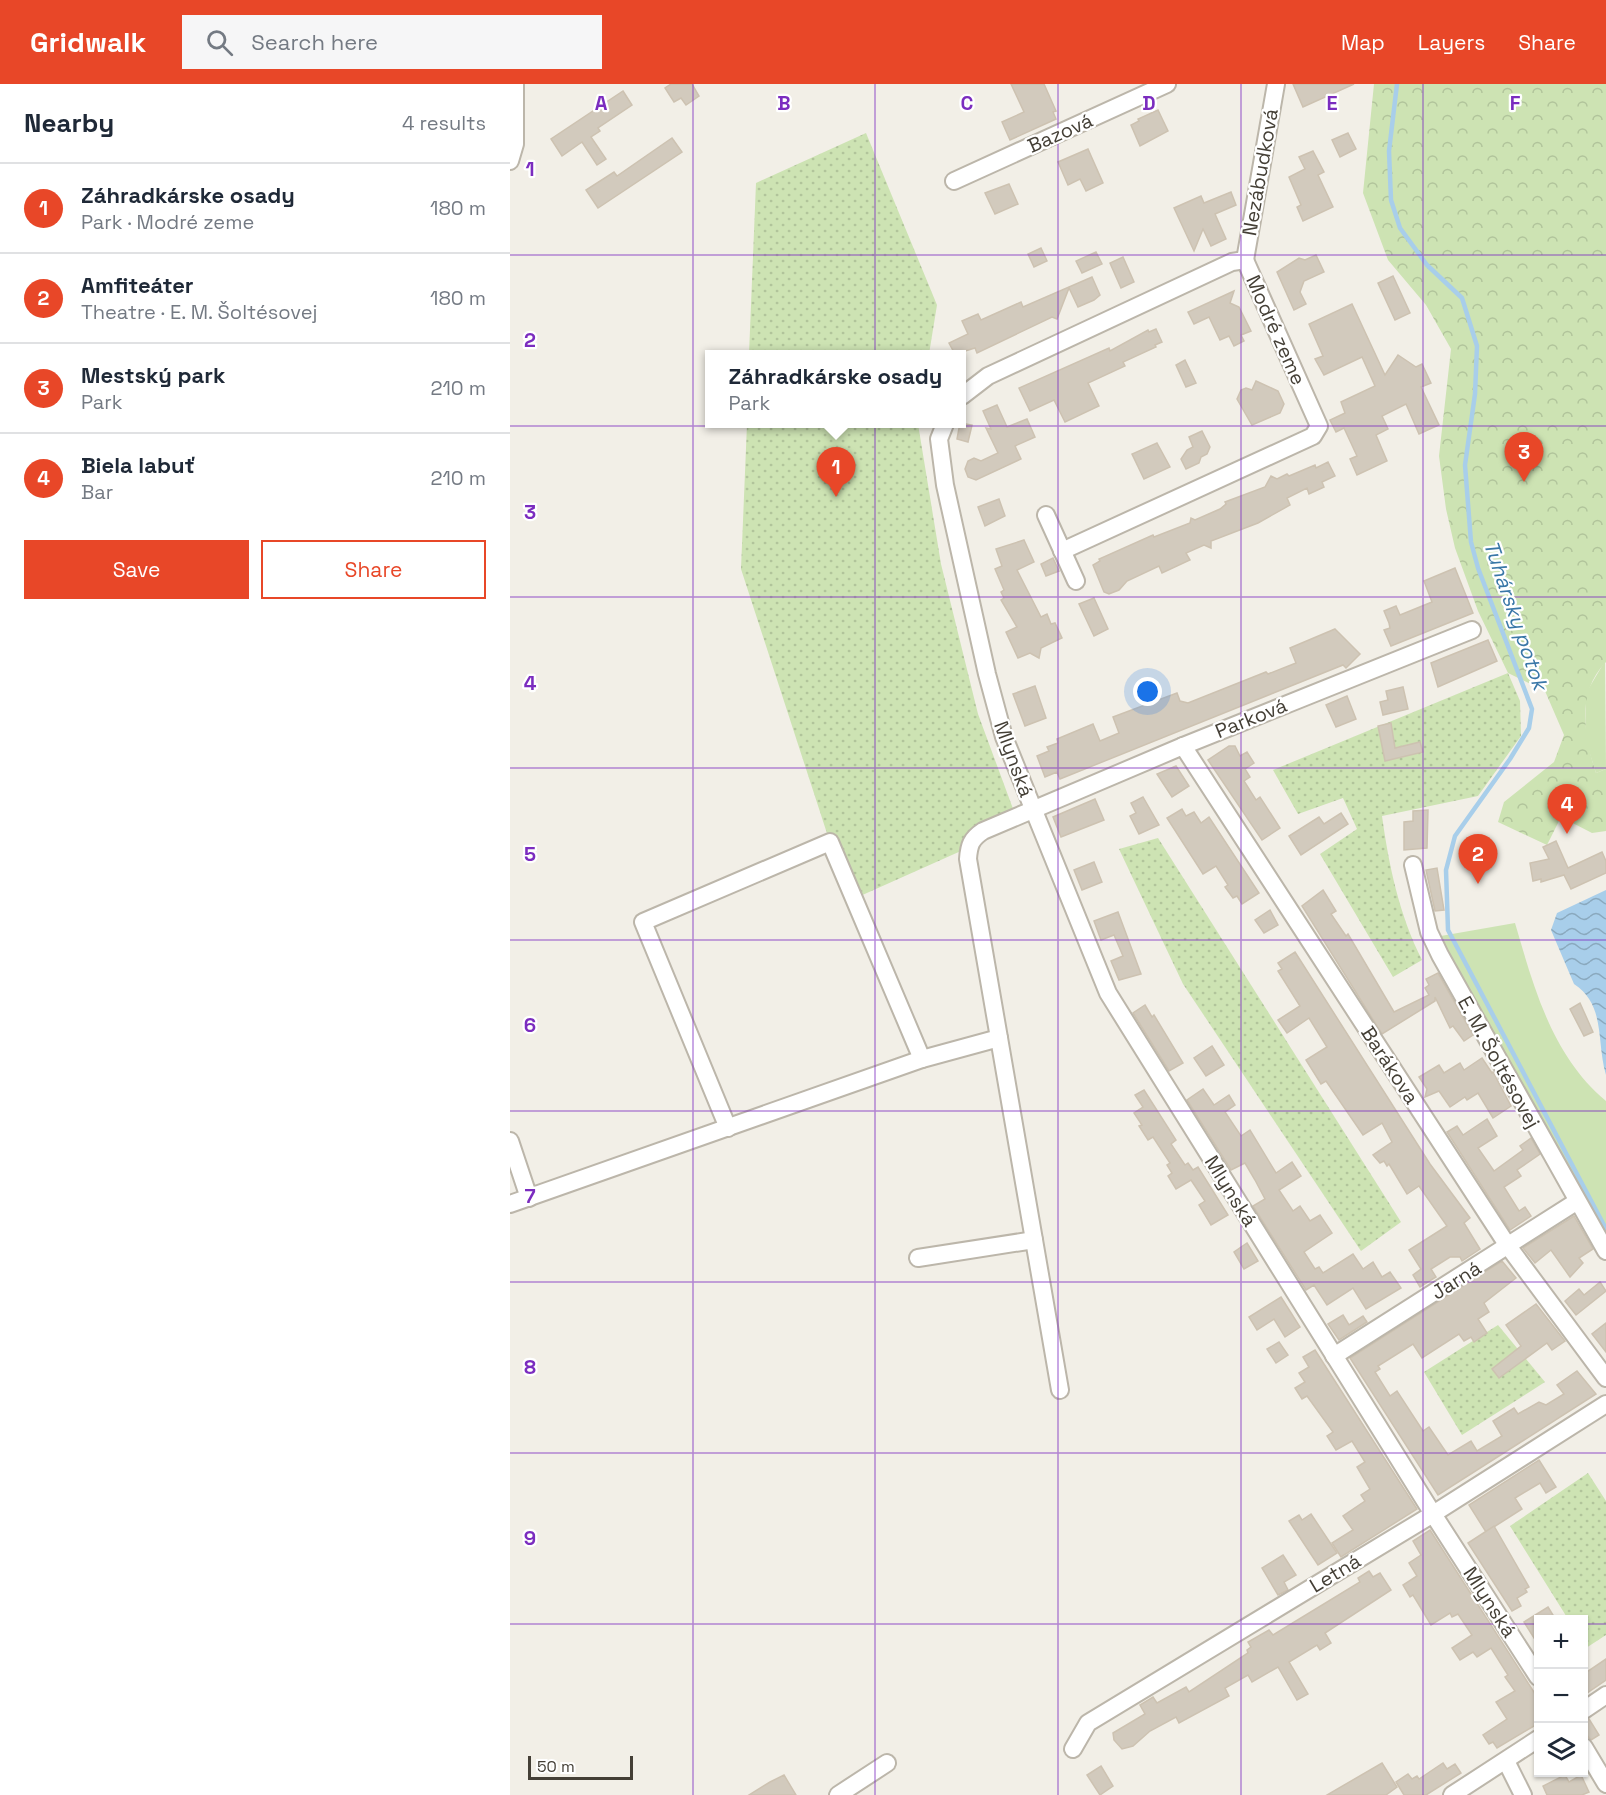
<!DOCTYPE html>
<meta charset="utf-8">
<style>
:root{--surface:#fff;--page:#f6f6f7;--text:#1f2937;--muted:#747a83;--line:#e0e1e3;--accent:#e84728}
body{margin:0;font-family:"Space Grotesk",sans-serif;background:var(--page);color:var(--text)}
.controls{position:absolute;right:18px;bottom:18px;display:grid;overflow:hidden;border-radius:0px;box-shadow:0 2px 4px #0004}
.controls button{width:54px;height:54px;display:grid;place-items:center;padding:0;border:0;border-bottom:2px solid var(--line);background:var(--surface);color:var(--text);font:30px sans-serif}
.scale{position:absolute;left:18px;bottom:15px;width:105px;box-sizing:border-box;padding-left:6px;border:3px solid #443f36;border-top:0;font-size:16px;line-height:21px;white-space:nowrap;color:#443f36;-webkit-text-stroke:4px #fff;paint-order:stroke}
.you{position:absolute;left:638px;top:608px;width:21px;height:21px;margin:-15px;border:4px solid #fff;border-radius:50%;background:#1a73e8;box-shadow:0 0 0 9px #1a73e833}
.badge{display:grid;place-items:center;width:39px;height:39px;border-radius:50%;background:var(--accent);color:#fff;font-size:20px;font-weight:700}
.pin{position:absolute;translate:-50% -50px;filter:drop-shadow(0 2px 3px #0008)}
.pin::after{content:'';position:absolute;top:32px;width:21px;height:18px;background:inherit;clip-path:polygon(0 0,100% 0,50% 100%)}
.popup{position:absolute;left:195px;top:266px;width:261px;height:78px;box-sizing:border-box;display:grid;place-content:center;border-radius:0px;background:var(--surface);filter:drop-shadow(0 2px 4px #0005);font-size:20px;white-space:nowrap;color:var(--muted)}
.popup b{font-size:22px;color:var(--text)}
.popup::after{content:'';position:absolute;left:50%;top:100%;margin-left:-12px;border:12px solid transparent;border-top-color:var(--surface)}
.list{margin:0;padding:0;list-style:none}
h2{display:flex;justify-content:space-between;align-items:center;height:78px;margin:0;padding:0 24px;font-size:26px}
h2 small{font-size:20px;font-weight:400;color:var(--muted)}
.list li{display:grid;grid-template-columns:39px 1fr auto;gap:18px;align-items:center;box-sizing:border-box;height:90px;padding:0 24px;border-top:2px solid var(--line)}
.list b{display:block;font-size:22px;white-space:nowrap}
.list p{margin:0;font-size:20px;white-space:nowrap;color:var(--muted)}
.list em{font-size:20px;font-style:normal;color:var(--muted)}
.actions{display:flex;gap:12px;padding:18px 24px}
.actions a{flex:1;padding:14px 0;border:2px solid var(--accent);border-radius:0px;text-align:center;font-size:21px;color:var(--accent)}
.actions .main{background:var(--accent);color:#fff}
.icon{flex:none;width:33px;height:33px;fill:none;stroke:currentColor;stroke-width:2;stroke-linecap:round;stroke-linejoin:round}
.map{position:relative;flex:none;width:1096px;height:1711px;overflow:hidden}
header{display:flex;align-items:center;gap:36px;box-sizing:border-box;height:84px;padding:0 30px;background:var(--accent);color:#fff}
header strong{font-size:28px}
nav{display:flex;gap:33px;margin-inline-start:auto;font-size:21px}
.search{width:420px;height:54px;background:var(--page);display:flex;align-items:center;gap:15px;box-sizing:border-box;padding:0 21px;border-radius:0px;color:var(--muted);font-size:22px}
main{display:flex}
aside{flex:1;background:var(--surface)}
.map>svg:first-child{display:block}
</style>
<header>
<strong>Gridwalk</strong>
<div class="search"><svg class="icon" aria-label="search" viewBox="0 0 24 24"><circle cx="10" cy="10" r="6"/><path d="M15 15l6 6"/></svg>Search here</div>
<nav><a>Map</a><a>Layers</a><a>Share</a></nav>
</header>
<main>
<aside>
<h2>Nearby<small>4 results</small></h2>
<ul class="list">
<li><span class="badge">1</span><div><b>Záhradkárske osady</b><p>Park · Modré zeme</p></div><em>180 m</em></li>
<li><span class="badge">2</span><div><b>Amfiteáter</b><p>Theatre · E. M. Šoltésovej</p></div><em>180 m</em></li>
<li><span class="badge">3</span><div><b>Mestský park</b><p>Park</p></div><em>210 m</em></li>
<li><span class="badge">4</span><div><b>Biela labuť</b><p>Bar</p></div><em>210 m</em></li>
</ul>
<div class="actions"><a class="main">Save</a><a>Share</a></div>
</aside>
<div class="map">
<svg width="1096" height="1711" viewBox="0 0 1096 1711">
<defs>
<pattern id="forest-crowns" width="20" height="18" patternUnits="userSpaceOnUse" patternTransform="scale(1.5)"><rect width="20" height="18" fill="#cde3b3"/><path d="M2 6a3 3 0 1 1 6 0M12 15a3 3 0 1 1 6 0" fill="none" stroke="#b1c49b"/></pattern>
<pattern id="garden-dots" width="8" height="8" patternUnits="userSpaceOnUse" patternTransform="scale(1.5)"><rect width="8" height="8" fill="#cde3b3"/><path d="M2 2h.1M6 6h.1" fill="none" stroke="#b1c49b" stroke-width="1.8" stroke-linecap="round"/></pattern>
<pattern id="water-waves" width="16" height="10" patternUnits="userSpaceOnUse" patternTransform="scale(1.5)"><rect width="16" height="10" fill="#a8ceea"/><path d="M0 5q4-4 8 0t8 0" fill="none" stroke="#8aa9be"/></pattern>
</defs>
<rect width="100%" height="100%" fill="#f2efe7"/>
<g fill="#cde3b3">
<path d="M1095,577L1096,685L1086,689L1075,654L1076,609Z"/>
<path d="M1005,839C1024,904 1042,972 1096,1017V1165L925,853Z"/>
</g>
<path fill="url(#forest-crowns)" d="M864,0H1096V578C1066,608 1074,652 1086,689L1096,685V747L1082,749L1051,733L1037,761L988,738L994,718L1044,678L1054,651L1035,607L998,589L968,527L945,464L936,425L929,372L941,265L916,221L878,176L853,109Z"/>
<g fill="url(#garden-dots)">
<path d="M356,49L427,221L419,270H239L246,99Z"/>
<path d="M237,340H408L431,480L468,630L509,741L339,817L231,485Z"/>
<path d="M998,589L1010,617L1011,652L968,712L872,732C879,782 889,830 912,876L883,893L810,770L847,745L833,714L788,730L763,686Z"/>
<path d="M648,754L891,1138L851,1167L673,900L609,765Z"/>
<path d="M988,1241L1035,1298L952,1351L914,1288Z"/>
<path d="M1078,1389L1096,1417V1551L1076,1564L1074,1536L1058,1535L1000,1442Z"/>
</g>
<path fill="url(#water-waves)" d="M1096,806V991C1086,957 1096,921 1064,900L1041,846L1047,829Z"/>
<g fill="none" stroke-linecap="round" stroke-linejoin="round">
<path stroke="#a8ceea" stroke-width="4.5" d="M887,0L879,67L881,116L890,144L917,181L952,214L967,262L965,310L955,381L961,458L968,484L1022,625L1019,644L1000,675L945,752L936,786L938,846L1096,1145"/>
</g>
<g fill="#d2cabd" stroke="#cdc2b1" stroke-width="1.5">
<path d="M161,0H182L189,12L176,21L171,14L164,18L155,4Z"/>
<path d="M501,0H534L546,27L543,28L546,35L500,56L492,38L514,28Z"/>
<path d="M783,0H844L793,23Z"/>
<path d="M113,7L122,21L88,44L90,47L81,53L96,75L87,81L72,58L52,72L41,55Z"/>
<path d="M648,26L658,47L630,62L621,41L629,37L628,35Z"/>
<path d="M838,49L846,65L830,73L822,56Z"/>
<path d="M162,54L172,68L88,124L76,106L104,88L107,92Z"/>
<path d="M578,65L593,99L576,107L570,95L558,101L548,78Z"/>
<path d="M803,67L814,88L808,91L823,123L793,137L787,123L791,121L779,93L795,85L789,73Z"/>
<path d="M499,100L508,120L485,130L475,109Z"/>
<path d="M721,108L726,121L705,130L716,155L701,162L693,145L684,167L664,124L691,112L694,119Z"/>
<path d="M531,164L537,177L524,183L518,170Z"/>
<path d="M586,168L592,180L572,189L566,177Z"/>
<path d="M806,171L814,188L794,197L790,208L796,220L784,226L767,188L789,174L795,176Z"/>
<path d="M613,173L624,198L611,204L600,179Z"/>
<path d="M883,192L900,229L885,236L868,199Z"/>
<path d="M582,193L590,211L584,216L568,223L559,204L547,235L542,233L467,269L465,264L445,270L439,259L458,250L452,237L468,230L471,236L511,218L513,223Z"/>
<path d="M724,207L720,219L729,223L741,247L731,251L734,257L724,262L719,252L710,256L699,233L684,240L678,228Z"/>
<path d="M842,220L875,291L888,271L906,283L912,280L921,299L911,303L929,341L909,350L896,320L872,332L878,345L866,351L877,377L847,391L840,375L847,372L834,344L826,348L820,336L835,329L831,318L865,302L852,273L814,291L805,275L813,272L799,240Z"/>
<path d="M646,245L652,258L645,261L646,263L613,278L615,282L578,299L589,322L555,338L544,316L520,327L509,304L599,264L600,267L638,246L639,248Z"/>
<path d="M675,276L686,299L676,303L666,281Z"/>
<path d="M746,297L768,307L774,320L770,329L742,341L727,315L731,306L736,304L742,306Z"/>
<path d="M487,321L497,343L517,335L525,353L505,362L511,375L466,396L458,393L455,385L458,377L464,374L471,377L488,369L476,344L481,345L473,327Z"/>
<path d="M450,339L462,341L458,358L447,355Z"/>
<path d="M692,347L700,363L697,370L691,373L689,379L676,385L671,375L677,366L683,363L679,353Z"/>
<path d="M647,359L660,383L634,395L622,370Z"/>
<path d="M818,378L825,392L812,398L814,403L799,410L797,404L777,414L780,421L748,439L701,457V464L694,461L676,469L680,476L652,489L649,482L617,497L609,506L599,510L594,508L583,481L590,477L589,475L643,451L644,453L680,439L681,434L685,436L710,425L716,420L715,418L755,403L761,392L767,395L777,390L779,392L805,381L806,384Z"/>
<path d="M489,415L495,432L475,442L468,423Z"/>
<path d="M514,456L524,478L507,486L531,533L537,530L541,540L545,539L552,554L531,564L529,574L520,569L508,574L496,548L507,543L491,516L494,514L491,508L494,506L485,485L492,482L486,465Z"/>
<path d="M543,474L549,487L536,492L531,480Z"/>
<path d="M945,484L963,529L881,562L874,546L880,544L879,539L874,527L886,522L890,531L922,518L914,497Z"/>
<path d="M584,514L598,545L584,552L569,520Z"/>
<path d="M825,545L850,570L836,584L833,581L550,695L547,688L535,693L527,672L539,667L537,663L548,659L547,655L583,640L590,657L609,649L603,633L667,609L670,617L678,619L756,588L758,590L786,579L780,564Z"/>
<path d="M978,556L987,577L928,603L921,579Z"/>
<path d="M525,602L536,634L515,642L503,610Z"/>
<path d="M893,603L898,625L873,631L870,618L878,616L876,607Z"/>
<path d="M837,612L846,635L826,643L816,621Z"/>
<path d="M881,639L885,664L910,658L913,668L875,677L868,642Z"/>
<path d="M719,662H725L730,672L737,668L744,679L735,685L740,693L734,697L746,716L750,713L770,744L752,756L698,676Z"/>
<path d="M666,682L679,702L662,713L647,690Z"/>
<path d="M633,713L649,741L629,750L620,732L626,729L621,719Z"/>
<path d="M585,715L594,736L551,753L543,733Z"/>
<path d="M672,725L676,732L684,728L691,739L699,733L749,809L732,820L727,812L723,814L715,803L718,801L706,782L693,790L657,734Z"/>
<path d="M918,726L917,764L894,766V738L903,737V727Z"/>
<path d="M831,729L838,740L791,771L779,752L809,733L814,740Z"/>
<path d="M1046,757L1058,784L1092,768L1096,777V789L1061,805L1054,791L1031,798V795L1023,797L1020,779L1039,775L1033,763Z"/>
<path d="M584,778L592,798L572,806L564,786Z"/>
<path d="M927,784L934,826L925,827L916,786Z"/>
<path d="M813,806L826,827L821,830L836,852L838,850L884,928L919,911L915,904L919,901L916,895L928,889L963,951L954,957L943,942L940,944L925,913V917L872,950L792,822Z"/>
<path d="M760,826L768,841L754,849L745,836Z"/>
<path d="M608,828L631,890L609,896L601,877L613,872L604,851L591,856L584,837Z"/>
<path d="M785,868L920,1080L960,1134L954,1139L970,1165L952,1177L950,1173H940L921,1185L926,1193L910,1203L903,1191L911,1185L899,1166L937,1142L909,1102L897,1110L879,1080L877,1082L874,1077L870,1079L863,1071L882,1058L872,1039L853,1051L816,997L811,1000L796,976L817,963L799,934L777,949L768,936L790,922L768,887L772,885L768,879Z"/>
<path d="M1070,919L1083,948L1074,952L1060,925Z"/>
<path d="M635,921L642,933L644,931L673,979L659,987L623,929Z"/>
<path d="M702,962L714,981L696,992L684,974Z"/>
<path d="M972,974L982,989L983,988L1001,1022L983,1034L968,1009L957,1016L955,1013L940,1023L929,1007L915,1013L917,1005L909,993L929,981L934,989L950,979L954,986Z"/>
<path d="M693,1005L704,1021L719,1011L725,1021L715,1028L731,1052L740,1046L766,1089L782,1078L791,1092L769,1106L783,1127L790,1122L800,1137L810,1131L822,1149L794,1168L805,1185L809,1183L813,1189L843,1170L853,1185L863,1178L872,1193L880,1188L891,1204L856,1225L843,1204L817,1221L804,1201L796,1206L743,1122L755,1115L745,1096L735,1079L721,1086L677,1016Z"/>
<path d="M634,1006L666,1056L661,1060L675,1081L678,1079L683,1086L688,1083L718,1131L701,1141L689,1121L695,1117L681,1096L666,1105L658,1092L662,1089L657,1081L660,1079L643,1053L638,1056L629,1042L632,1041L624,1029L633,1023L625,1011Z"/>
<path d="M977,1035L987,1052L968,1064L984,1087L1013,1066L1010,1062L1021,1054L1030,1070L1007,1086L1011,1092L994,1103L1009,1127L1015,1123L1021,1132L1000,1146L937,1048L947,1042L953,1051Z"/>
<path d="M1064,1132L1083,1165L1069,1174L1073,1179L1060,1193L1041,1166L1025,1179L1013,1164Z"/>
<path d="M737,1159L748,1177L734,1185L724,1168Z"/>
<path d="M992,1177L1006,1194L974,1219L979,1228L968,1235L977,1249L964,1258L961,1253L954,1257L949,1250L912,1274L903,1260L868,1282L870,1285L865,1288L880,1312L887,1307L913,1347L919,1343L938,1371L961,1357L967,1367L992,1352L983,1337L1004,1324L1008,1330L1029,1318L1036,1321L1054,1310L1047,1301L1067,1287L1086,1310L928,1411L840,1274Z"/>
<path d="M1090,1198L1096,1207L1066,1231L1055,1217L1069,1205L1074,1211Z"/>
<path d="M771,1213L790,1243L775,1253L764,1235L747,1246L739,1233Z"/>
<path d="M1026,1220L1055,1257L1042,1266L1037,1259L989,1294L982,1285L1011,1262L996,1241Z"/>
<path d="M833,1231L839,1241L853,1232L857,1238L829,1256L818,1240Z"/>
<path d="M1096,1239V1268L1082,1250Z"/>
<path d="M769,1258L778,1271L766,1279L757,1265Z"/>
<path d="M805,1266L907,1425L831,1473L822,1459L843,1446L833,1432L855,1417L851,1411L860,1405L847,1383L855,1378L842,1357L826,1366L817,1352L823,1348L797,1312L792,1315L785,1304L795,1298L789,1289L799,1283L793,1273Z"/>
<path d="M1029,1376L1046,1403L1036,1409L1030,1399L1005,1414L1012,1425L976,1448L959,1421Z"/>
<path d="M801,1430L827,1469L808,1481L779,1437L789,1431L792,1436Z"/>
<path d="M984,1442L1019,1503L1015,1505L1017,1508L1007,1514L1011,1522L1002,1527L958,1459Z"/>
<path d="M920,1446L1029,1616V1639L987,1664L983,1658L979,1660L973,1651L997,1635L986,1618L1005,1607L995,1593L998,1591L981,1564L967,1573L963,1568L950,1576L942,1564L962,1551L948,1530L942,1533L940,1529L921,1541L903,1511L900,1513L893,1501L907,1492L899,1479L911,1471L903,1457Z"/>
<path d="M773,1471L786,1491L774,1498L778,1506L768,1511L752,1484Z"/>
<path d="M859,1487L863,1493L870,1489L881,1506L815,1549L821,1559L810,1566L807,1561L779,1578L798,1610L787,1616L768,1583L742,1598L738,1591L715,1604L719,1612L669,1639L666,1633L640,1647L623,1662L612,1665L604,1656L603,1649L635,1630L630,1621L643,1613L647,1619L676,1603L679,1608L738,1569L737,1566L741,1563L738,1558L759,1546L763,1551L850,1498L848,1494Z"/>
<path d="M1038,1523L1046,1536H1029V1562L1014,1538Z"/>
<path d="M1096,1575V1596L1074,1611V1590Z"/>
<path d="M1079,1635L1089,1651L1081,1656L1074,1648V1636Z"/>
<path d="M872,1679L887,1703L876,1711H817Z"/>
<path d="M933,1679L937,1685L945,1680L951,1689L916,1711H894L886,1698L898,1690L902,1695L907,1692L909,1695Z"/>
<path d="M591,1682L603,1702L590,1711L577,1691Z"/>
<path d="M274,1691L286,1711H239L260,1698Z"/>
<path d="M1055,1691L1059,1698L1071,1691L1079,1708L1072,1711H1037L1033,1702Z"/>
</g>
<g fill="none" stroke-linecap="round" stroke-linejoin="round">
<defs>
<g id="minor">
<path d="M0,77L5,60V0"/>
<path d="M444,97L657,0"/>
<path d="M735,176L766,0"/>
<path d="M452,312L478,292L722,178L735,176"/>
<path d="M435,340L429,355L435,401L477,590L494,653L598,909L923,1430L1028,1593"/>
<path d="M536,431L566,497"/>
<path d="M552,467L803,352L809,342L735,176"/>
<path d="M673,662L998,1162L1096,1294"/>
<path d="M903,781L919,848L930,871L1096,1167"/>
<path d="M218,1044L133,838L320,758L412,975L489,954"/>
<path d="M0,1057L19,1114"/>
<path d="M0,1120L412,975"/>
<path d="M408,1174L524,1156"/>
<path d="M824,1272L1066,1118"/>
<path d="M550,1306L458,775C459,761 461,755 473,747L673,662L962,546"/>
<path d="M1074,1626L1096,1611"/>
<path d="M1074,1663L1096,1700"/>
<path d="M563,1665L578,1639L923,1430L1096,1320"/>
<path d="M996,1677L1013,1711"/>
<path d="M328,1711L377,1679"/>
<path d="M942,1711L1028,1655"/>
</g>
</defs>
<use href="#minor" stroke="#bcb6aa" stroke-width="20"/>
<use href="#minor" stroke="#fff" stroke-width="16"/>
</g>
<path fill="none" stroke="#7b2cbf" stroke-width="1.5" stroke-opacity="0.55" d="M183,0V1711M365,0V1711M548,0V1711M731,0V1711M913,0V1711M0,171H1096M0,342H1096M0,513H1096M0,684H1096M0,856H1096M0,1027H1096M0,1198H1096M0,1369H1096M0,1540H1028M1074,1540H1096"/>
<g text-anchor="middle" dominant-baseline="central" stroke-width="4.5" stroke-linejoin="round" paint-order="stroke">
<g font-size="20" fill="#443f36" stroke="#fff">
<text transform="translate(550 49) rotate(-24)">Bazová</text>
<text transform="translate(750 88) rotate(-80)">Nezábudková</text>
<text transform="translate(766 246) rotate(66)">Modré zeme</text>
<text transform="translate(741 634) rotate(-22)">Parková</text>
<text transform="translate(504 675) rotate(70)">Mlynská</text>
<text transform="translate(989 978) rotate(61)">E. M. Šoltésovej</text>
<text transform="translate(880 981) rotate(57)">Barákova</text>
<text transform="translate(721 1107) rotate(58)">Mlynská</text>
<text transform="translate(946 1196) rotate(-32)">Jarná</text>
<text transform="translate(825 1489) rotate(-31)">Letná</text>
<text transform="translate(980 1518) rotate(57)">Mlynská</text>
</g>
<g font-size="21" font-style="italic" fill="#3977a7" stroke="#fff">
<text transform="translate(1006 531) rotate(71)">Tuhársky potok</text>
</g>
</g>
<g font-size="20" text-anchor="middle" font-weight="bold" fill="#7b2cbf" stroke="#fff" stroke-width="4.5" stroke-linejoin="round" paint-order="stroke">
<text x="91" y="26">A</text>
<text x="274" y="26">B</text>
<text x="457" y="26">C</text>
<text x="639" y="26">D</text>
<text x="822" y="26">E</text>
<text x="1005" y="26">F</text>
<text x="20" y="92">1</text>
<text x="20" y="263">2</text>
<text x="20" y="435">3</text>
<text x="20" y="606">4</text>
<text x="20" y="777">5</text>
<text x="20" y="948">6</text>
<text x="20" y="1119">7</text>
<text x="20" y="1290">8</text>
<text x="20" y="1461">9</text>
</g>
</svg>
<div class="controls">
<button>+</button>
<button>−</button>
<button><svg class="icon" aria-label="layers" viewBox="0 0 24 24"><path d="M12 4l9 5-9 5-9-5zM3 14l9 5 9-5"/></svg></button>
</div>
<div class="scale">50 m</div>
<div class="you"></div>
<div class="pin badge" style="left:326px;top:413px">1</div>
<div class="popup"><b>Záhradkárske osady</b>Park</div>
<div class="pin badge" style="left:968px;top:800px">2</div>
<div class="pin badge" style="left:1014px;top:398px">3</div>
<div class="pin badge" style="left:1057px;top:750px">4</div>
</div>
</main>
